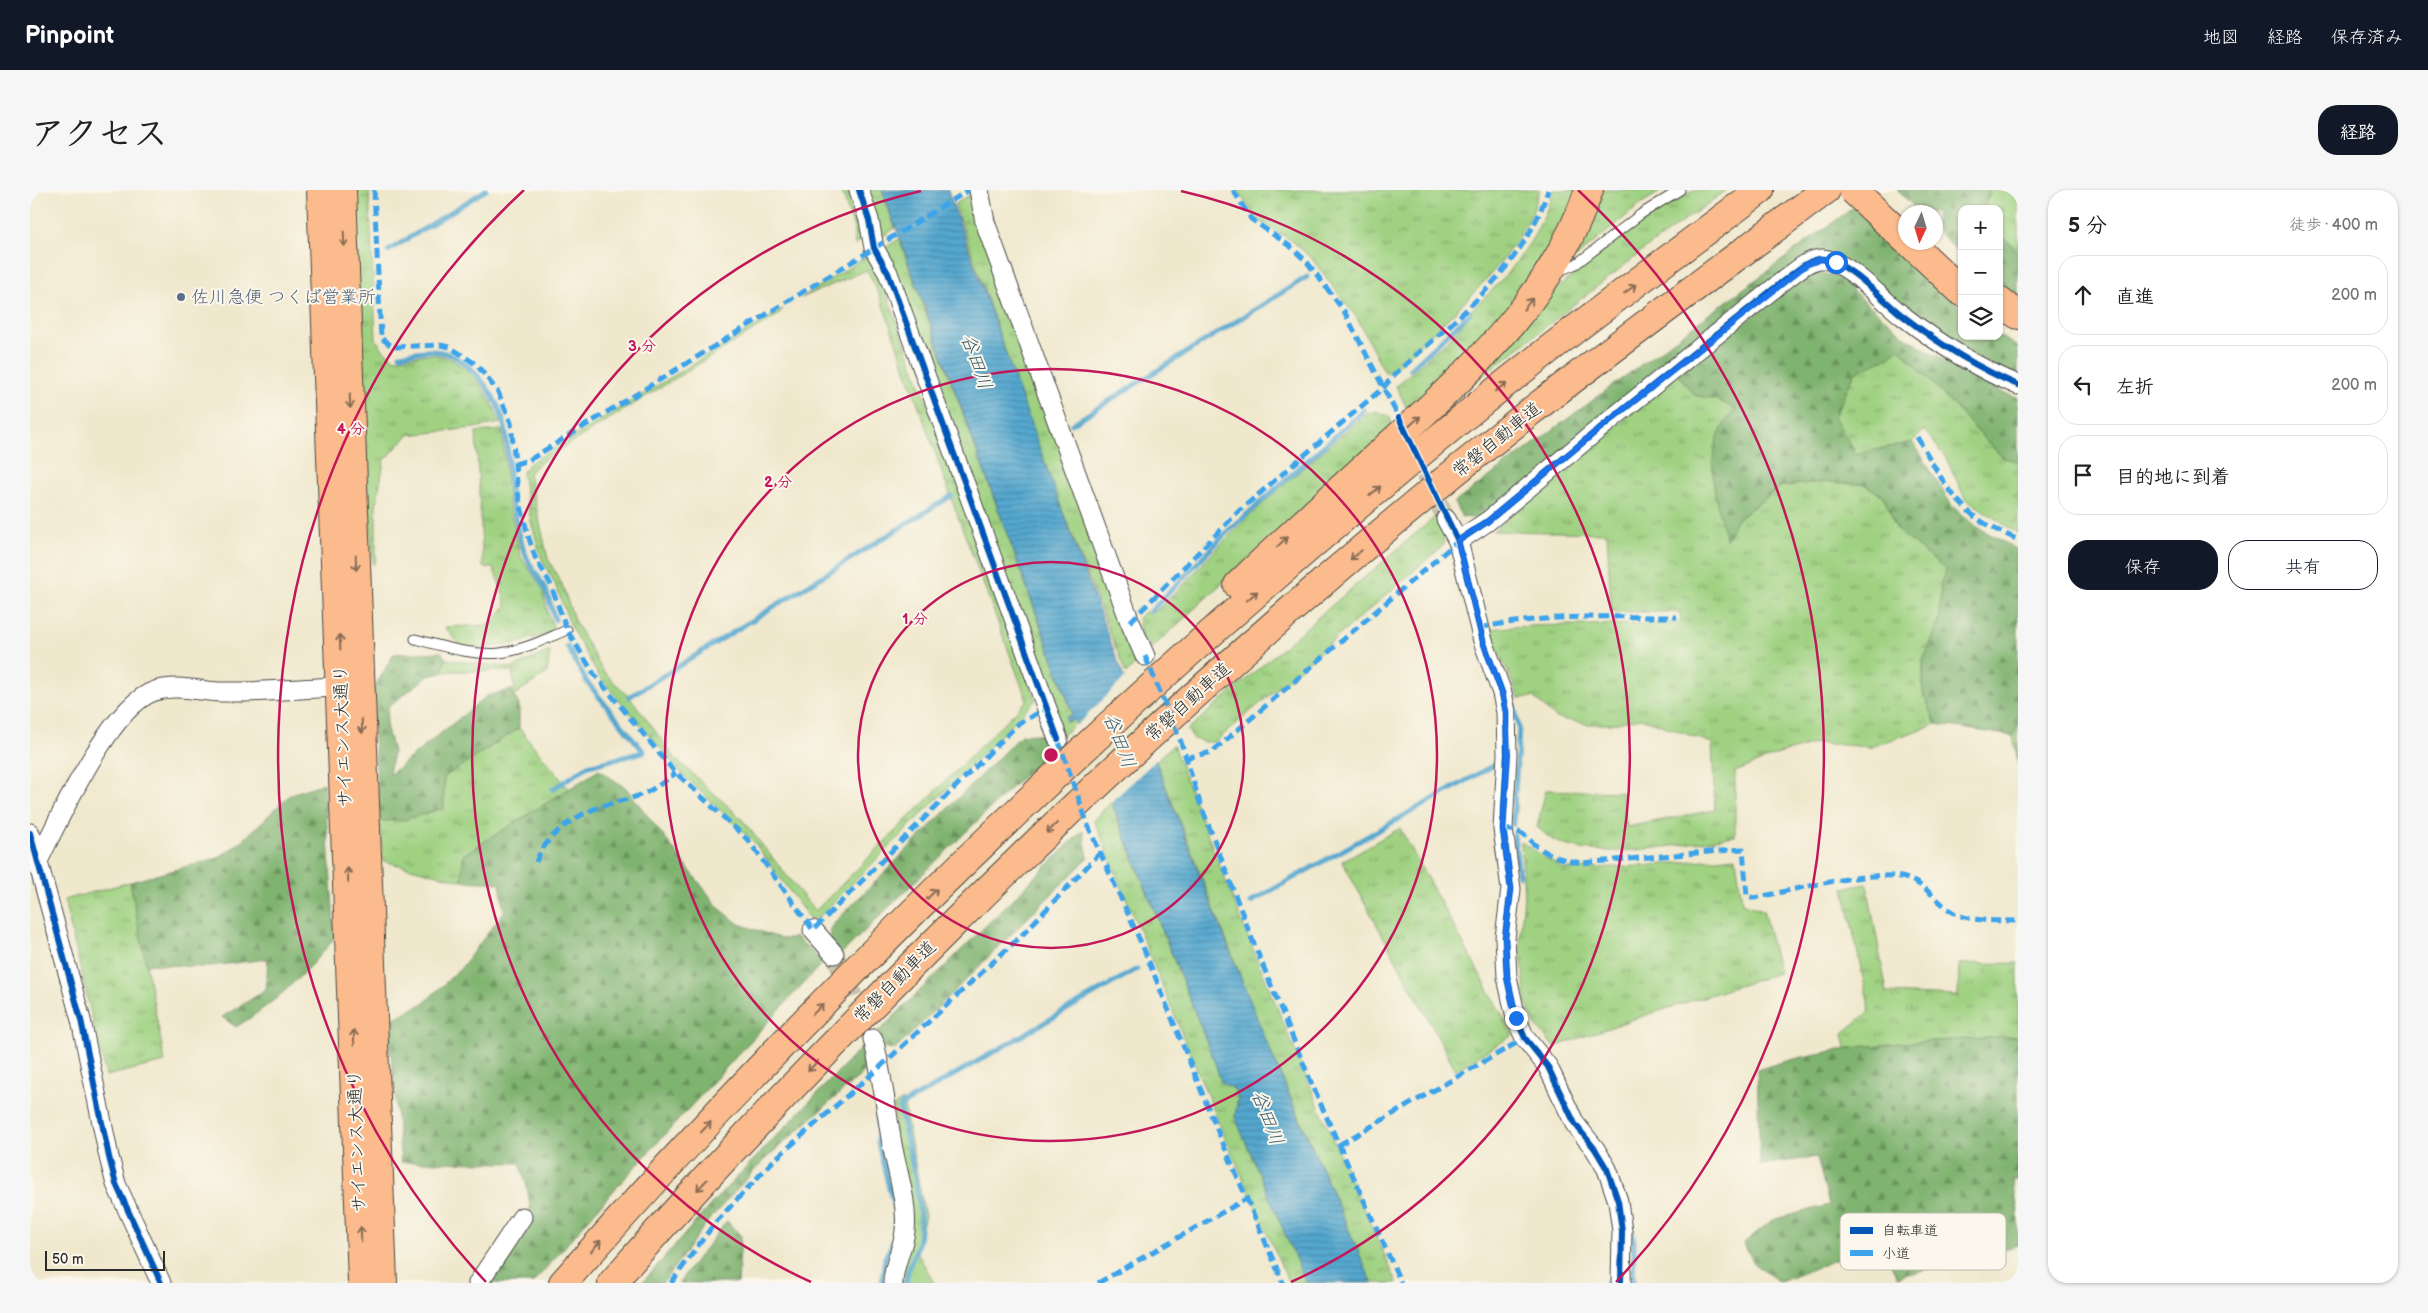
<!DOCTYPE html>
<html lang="ja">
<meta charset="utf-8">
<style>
:root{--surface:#fff;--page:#f6f6f6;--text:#202124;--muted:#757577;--line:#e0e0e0;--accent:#111827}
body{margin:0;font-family:"Balsamiq Sans","Klee One",sans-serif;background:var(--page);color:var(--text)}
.controls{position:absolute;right:15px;top:15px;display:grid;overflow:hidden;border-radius:10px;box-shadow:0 1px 4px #0004}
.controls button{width:45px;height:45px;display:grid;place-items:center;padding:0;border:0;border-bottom:1px solid var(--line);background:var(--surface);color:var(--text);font:25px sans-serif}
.compass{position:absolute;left:1868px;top:15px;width:45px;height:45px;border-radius:50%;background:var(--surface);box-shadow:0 1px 4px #0004;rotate:184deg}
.scale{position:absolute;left:15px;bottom:12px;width:120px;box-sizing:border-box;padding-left:5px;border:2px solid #2b2b2b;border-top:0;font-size:14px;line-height:18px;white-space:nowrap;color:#2b2b2b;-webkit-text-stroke:4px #fbf7ec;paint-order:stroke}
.stop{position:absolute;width:15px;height:15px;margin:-11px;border:4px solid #1a73e8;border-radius:50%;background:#fff}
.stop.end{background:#1a73e8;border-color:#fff;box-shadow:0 1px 5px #0008}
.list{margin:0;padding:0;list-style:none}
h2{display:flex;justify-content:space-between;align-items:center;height:65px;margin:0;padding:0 20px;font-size:21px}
h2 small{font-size:16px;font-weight:400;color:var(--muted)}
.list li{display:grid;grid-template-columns:32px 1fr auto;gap:15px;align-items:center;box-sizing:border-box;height:80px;margin:0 10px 10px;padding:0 10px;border:1px solid var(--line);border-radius:20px}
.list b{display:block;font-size:19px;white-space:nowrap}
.list em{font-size:16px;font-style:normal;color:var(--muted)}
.actions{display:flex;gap:10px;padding:15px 20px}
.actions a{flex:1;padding:11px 0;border:1px solid var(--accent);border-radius:20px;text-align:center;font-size:18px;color:var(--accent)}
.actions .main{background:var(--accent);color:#fff}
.icon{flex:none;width:28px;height:28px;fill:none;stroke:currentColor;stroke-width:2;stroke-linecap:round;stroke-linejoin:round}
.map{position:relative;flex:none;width:1988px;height:1093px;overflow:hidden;border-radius:20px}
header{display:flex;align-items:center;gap:30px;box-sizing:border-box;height:70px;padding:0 25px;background:var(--accent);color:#fff}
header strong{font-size:24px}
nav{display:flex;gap:28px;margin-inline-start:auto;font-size:18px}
.intro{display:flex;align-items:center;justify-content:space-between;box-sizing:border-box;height:120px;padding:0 30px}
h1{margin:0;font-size:35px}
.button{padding:12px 22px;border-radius:20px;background:var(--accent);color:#fff;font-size:18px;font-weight:700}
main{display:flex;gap:30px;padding:0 30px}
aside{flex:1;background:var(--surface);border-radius:20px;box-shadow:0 1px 4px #0004}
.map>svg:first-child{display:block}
</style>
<header>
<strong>Pinpoint</strong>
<nav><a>地図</a><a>経路</a><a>保存済み</a></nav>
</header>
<div class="intro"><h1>アクセス</h1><a class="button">経路</a></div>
<main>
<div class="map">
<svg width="1988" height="1093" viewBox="0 0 1988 1093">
<defs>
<pattern id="grass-tufts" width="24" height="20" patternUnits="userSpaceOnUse" patternTransform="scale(1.25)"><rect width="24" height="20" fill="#9fd181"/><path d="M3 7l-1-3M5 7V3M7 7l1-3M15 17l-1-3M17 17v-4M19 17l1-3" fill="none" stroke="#82aa6a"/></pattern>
<pattern id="forest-firs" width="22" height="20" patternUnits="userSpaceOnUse" patternTransform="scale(1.25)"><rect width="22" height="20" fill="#7fb36f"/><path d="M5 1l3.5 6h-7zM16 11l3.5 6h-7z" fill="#68925b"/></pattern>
<pattern id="water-rules" width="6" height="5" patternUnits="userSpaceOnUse" patternTransform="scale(1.25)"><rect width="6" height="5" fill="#54a7cf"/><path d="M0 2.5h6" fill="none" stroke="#4688a8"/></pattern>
</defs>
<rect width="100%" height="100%" fill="#fbf7ec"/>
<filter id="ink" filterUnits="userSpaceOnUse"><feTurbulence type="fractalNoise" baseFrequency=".02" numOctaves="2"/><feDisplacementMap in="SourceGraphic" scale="10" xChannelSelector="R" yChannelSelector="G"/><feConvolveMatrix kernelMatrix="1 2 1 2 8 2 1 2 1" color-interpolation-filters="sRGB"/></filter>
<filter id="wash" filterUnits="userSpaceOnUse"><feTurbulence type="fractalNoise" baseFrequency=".0096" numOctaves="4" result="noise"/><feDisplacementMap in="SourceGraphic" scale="20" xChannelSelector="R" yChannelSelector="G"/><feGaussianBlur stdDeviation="1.12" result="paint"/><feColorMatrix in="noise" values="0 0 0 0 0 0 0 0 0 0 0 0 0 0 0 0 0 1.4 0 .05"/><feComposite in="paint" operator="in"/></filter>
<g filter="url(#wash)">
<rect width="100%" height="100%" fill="#f0e8cd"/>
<g fill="url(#grass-tufts)" stroke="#657e56">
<path d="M324,0H339L346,149L354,161L365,169C379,167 395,163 409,165C439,172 461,205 470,233L444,238L378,245L354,271L346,316V369L343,375L334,241Z"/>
<path d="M811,0H822L836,48L825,55L823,35Z"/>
<path d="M834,0H852L865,38L845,51Z"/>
<path d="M1207,0H1510C1506,12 1502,25 1496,35C1463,93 1406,138 1359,184L1355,183L1327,128L1282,69L1261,50L1228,31Z"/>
<path d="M1523,0H1548L1533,39L1477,122L1379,223L1366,196L1420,148L1442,123L1440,121C1477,88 1510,49 1523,0Z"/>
<path d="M1564,0H1633L1612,13L1545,68L1539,67Z"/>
<path d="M1663,0H1697L1619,56L1427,206C1453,178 1477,147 1504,120C1551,74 1607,35 1663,0Z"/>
<path d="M1960,0H1988V62L1969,42V19H1953Z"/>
<path d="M944,2L1109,470L1096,484L1010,263L925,14Z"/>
<path d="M869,49L1043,525L1036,527L1037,532L1045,530L1046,533L1032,546L849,62Z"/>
<path d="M837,66L844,69L1006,510L788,728H779L724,652L655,587L568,485L541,437L525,394L512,370L501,331L492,283L500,273L753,119L747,126L524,263L503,278L499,284L518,369L532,394L544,430L573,481L603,511L646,569L710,627L785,721L997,510L924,316L849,104L837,80L771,108Z"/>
<path d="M1869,158L1973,268L1988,271V344L1935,308L1916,268L1894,240L1883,252L1825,264L1804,227L1825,182L1859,167Z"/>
<path d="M1648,184L1664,205L1687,210L1706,219L1694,232L1696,349L1707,329L1752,296L1793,292L1834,294L1854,307L1867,340L1916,380L1911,392L1910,430L1893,471V502L1906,534L1841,557L1787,553L1749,564L1705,582V646C1654,653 1572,673 1525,651C1519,648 1512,641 1507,637L1516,600L1591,602L1597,637L1685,620L1682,553L1611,528L1580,534H1559L1526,528L1503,507L1489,508L1459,439C1523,432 1587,438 1651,431L1650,422H1581L1577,343L1463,341Z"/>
<path d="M1345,221L1359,226L1363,235L1122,458L1111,448L1108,428L1116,421L1121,425C1151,400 1174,371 1202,343C1244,301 1291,263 1336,224Z"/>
<path d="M472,240L479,316L491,367L513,399L518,424L525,441C489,454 470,458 432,458L415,437L461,435L476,416L472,400L463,378L453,377L446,242Z"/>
<path d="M1406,326C1413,335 1415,344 1413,356L1185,552H1175L1164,549L1157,540Z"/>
<path d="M520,461L517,483L484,505L481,500L485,499L482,481H420L412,483L416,469L482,478Z"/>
<path d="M1988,533V573L1983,546Z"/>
<path d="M489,538L539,599L434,665L432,691L353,671L350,631L375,630L414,587Z"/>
<path d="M1143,555C1212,737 1286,916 1367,1093H1342L1236,851L1126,571Z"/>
<path d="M1081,612L1185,873L1191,892L1205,900L1208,908L1205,927L1276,1093H1259L1191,938L1064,630Z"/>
<path d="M1370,638L1483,845L1426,880L1312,671Z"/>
<path d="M1491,652L1534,679L1612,676L1706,667L1712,713L1733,720L1749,783L1607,828L1524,857L1505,834L1496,813L1490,750L1494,706Z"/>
<path d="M100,692L135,872L76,886L34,710Z"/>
<path d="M1837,694L1857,803L1928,806L1929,774L1988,773V846L1816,858L1813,843L1840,821L1814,698Z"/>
<path d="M873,910L895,1026L886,1060L904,1093H871L864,916Z"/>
</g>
<g fill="url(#forest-firs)" stroke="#556f4d">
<path d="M1867,0H1960V1L1953,19H1932V66L1906,39V22H1889Z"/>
<path d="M1824,17L1932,118V146H1969L1988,157V188L1933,160L1789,62L1458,325L1443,328L1432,327L1424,313Z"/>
<path d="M1969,42L1988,62V115L1969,100Z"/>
<path d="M1777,84H1796L1807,87L1878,149L1975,204L1988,207V271L1973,268L1869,158L1860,167L1825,182L1804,227L1826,264L1883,252L1922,316L1944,335L1988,360V533L1983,546L1906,534L1893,502V471L1910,430L1911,392L1916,380L1867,340L1854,307L1834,294L1793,292L1752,296L1707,329L1696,350C1684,302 1669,260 1706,219L1687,210L1664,205L1648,184Z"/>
<path d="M411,462L416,469L412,483L398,486L358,517L356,535L363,562L359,585L457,506L481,500L489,515V538L414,587V618L375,630L350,631L341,503L364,464Z"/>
<path d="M1005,544L1014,545L1023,557L810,765L801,750L800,740L807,730L991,545Z"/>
<path d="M569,580L596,598L689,718L709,734L752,749L766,747L793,772L585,999L503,1093H459L497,1036C504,1015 496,994 490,973L371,972L358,831L394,813L431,778L474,722L470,693L432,691L433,665Z"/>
<path d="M294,593L305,748C273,785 248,811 206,837L192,827L236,800L238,769L171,777L116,774L100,692L188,668L211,652L261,604Z"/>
<path d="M1053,640L1058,668L869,856L862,860L854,858L848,842Z"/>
<path d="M1988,846V991H1983L1988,1022V1055L1867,1087L1851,1052L1750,1092L1724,1074L1714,1053L1742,1030L1799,1015L1787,967L1730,975L1727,880C1810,851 1901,852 1988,846Z"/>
<path d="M832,857L836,873L832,884L734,970L678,1031L633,1093H612L682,1013Z"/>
<path d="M697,1031L711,1046L708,1093H648Z"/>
</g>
<path fill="url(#water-rules)" stroke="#40697d" d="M852,0H918C1018,285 1121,570 1236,850C1269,932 1307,1012 1342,1093H1276L1205,927L1208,908L1205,900L1191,892L1185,873L1084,618L1045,530L1036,532V527L1043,524Z"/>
<path fill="#f0e8cd" d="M1097,486L1128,568L1079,614L1045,537Z"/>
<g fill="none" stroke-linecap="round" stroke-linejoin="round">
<g stroke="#54a7cf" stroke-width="5">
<path d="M358,61L456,0"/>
<path d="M370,165C381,163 393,160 404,161C438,163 469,207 475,238C480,265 477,293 484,321C488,336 490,354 497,368C502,380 511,389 516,401C520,410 522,421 525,430"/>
<path d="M1380,179L1439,124"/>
<path d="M1042,234L1277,87"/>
<path d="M1121,421L1198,341L1334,220"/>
<path d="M1481,502L1489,538L1483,634"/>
<path d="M599,507L921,306"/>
<path d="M523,599L558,576L614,562L557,492L537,456"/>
<path d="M1484,645L1489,686"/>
<path d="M1221,712L1464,575"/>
<path d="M848,922V953L865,1022L864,1049L855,1068L852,1093"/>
<path d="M1598,1022L1604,1051L1603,1093"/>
<path d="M876,1093C877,1074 890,1060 890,1041C891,1000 878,958 870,918L872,915L1107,779"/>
<path d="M1576,1093L1578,1092"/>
</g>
</g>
</g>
<g filter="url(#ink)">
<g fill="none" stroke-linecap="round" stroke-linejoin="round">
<g stroke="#c9c2ad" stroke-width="19" stroke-dasharray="19 9" stroke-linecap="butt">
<path d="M1383,258L1416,329"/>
<path d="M804,764L843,849"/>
</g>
<defs>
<g id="lane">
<path d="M1529,81L1546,74L1611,24L1650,0"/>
<path d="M385,449C412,456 442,466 470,463C494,460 515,449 537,440"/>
</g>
<g id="street">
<path d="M829,0L839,30L844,58L858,83L1028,549"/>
<path d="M949,0L955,32L1100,432L1115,466"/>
<path d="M1416,329L1428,351L1453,451L1472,503L1476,522L1477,564L1473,639L1481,699L1475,748L1477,787L1486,828L1495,848L1518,877L1545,934L1565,959L1577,979L1588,1011L1592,1041L1591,1093"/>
<path d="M1428,351L1458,331L1564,243L1753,91C1764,83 1779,68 1793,69C1818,71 1853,111 1873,126C1909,154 1947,178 1988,195"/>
<path d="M0,643L51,830L79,967L86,994L131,1093"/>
<path d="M8,671C28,631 81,514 125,501C145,494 169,501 189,502C230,503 270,498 311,497"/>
<path d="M783,740L804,764"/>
<path d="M843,849C852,883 856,919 862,954C867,982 878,1012 875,1041C873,1059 863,1075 863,1093"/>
<path d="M448,1093L492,1027"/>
</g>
<g id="primary">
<path d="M291,0L332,1093"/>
<path d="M312,0L353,1093"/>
</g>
<g id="highway">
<path d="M1840,16L1876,50"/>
<path d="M1879,52L1932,102"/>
<path d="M1969,111L1988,125"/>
<path d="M1208,395C1257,348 1307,302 1358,256C1441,180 1522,109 1559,0"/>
<path d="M533,1093C813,774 1123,481 1451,213C1542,139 1637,71 1730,0"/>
<path d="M582,1093C690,969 805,851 922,735C1105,554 1297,381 1500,222C1597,147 1697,74 1796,0"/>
</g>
</defs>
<use href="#lane" stroke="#494743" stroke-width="11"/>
<use href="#street" stroke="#494743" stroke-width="21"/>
<use href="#primary" stroke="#494743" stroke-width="30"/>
<use href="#highway" stroke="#494743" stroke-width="30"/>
<use href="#lane" stroke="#fff" stroke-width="9"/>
<use href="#street" stroke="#fff" stroke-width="19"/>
<use href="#primary" stroke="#fbbb8c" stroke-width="28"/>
<use href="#highway" stroke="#fbbb8c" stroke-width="28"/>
<defs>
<path id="highway-bridge" d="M1823,0L1840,16"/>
</defs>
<use href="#highway-bridge" stroke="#494743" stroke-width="30" stroke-linecap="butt"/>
<use href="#highway-bridge" stroke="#fbbb8c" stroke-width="28"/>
<g stroke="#3ea3eb" stroke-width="5" stroke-dasharray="10 5" stroke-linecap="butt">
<path d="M344,0L351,148L363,157L410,155L420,157L447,175L468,202L481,233L488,303L497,342L505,367L520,393L537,440L564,484L643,580L718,650L783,740L989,533L1016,519"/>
<path d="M1203,0L1221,29L1261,57L1277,72L1314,121L1369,228"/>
<path d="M1887,247C1904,275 1918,305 1944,326C1956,336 1974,343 1988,350"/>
<path d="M485,274L499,270L939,0"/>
<path d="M1100,432L1209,321L1354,197L1364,185C1423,131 1494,79 1518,0"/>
<path d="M1449,438C1515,424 1581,427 1647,427"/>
<path d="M1115,466L1151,552L1170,613L1220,744L1283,897L1371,1093"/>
<path d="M1028,549L1059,638L1113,757L1186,937L1253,1093"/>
<path d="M1155,568L1182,562L1428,351"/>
<path d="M1473,639C1501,642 1494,650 1514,661C1526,668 1538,671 1552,673L1713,659L1717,706L1724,708C1760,701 1847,677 1878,689C1896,695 1906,711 1921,721C1939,733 1967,730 1988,731"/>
<path d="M506,672C516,645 543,627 569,617C583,612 599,610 613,604C625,599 636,590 646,583"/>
<path d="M1309,955L1495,848"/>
<path d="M641,1093L684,1034L743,971L850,877L991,746L1071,662"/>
<path d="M1068,1093L1216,1009"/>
</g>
<defs>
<g id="cycleway">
<path d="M829,0L839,30L844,58L858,83L1028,549"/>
<path d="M1369,228L1428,351L1453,451L1472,503L1476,522L1477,564L1473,639L1481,699L1475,748L1477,787L1486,828L1495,848L1518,877L1545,934L1565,959L1577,979L1588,1011L1592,1041L1591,1093"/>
<path d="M1428,351L1458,331L1564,243L1753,91C1764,83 1779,68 1793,69C1818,71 1853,111 1873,126C1909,154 1947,178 1988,195"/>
<path d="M0,643L51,830L79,967L86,994L131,1093"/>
</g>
</defs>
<use href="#cycleway" stroke="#fbf7ec" stroke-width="9"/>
<use href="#cycleway" stroke="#0057b8" stroke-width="6"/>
</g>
<defs><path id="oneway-shaft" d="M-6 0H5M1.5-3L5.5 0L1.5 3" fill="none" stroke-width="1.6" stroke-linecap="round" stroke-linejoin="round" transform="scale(1.25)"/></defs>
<g stroke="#896c57">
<use href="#oneway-shaft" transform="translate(314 49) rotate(88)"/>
<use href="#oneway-shaft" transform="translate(1600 99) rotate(-37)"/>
<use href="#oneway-shaft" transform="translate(1498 114) rotate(-52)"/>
<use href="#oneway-shaft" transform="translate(1471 197) rotate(-37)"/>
<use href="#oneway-shaft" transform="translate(320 211) rotate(88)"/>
<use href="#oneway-shaft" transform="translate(1385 231) rotate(-42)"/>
<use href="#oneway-shaft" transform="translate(1345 301) rotate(-40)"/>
<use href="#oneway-shaft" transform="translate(1252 352) rotate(-44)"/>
<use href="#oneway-shaft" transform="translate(1326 365) rotate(141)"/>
<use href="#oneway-shaft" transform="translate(326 373) rotate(88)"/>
<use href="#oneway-shaft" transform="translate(1222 406) rotate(-42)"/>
<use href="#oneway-shaft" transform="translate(310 452) rotate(-92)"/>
<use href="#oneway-shaft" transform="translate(332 536) rotate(88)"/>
<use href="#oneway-shaft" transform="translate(1022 638) rotate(136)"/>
<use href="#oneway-shaft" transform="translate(318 685) rotate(-92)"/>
<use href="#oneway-shaft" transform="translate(902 704) rotate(-45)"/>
<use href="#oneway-shaft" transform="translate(788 819) rotate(-46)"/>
<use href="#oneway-shaft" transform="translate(324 847) rotate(-92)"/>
<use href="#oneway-shaft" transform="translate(783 876) rotate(134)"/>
<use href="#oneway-shaft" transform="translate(676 937) rotate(-47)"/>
<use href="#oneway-shaft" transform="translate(672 995) rotate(133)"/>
<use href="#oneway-shaft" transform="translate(331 1044) rotate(-92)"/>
<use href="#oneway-shaft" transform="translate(566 1056) rotate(-49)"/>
</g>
</g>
<g fill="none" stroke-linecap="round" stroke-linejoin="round" filter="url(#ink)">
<path stroke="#1a73e8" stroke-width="6" d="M1486,828L1477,786L1475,748L1481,699L1473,639L1478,564L1476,522L1472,503L1453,451L1428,351L1458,331L1564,243L1776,75L1791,69L1806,72"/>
</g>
<g fill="none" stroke="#c2185b" stroke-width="2.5">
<circle cx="1021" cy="565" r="193"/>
<circle cx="1021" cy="565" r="386"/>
<path d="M781 1092A579 579 0 0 1 891 1M1151 1A579 579 0 0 1 1261 1092"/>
<path d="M456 1092A772 772 0 0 1 494 0M1548 0A772 772 0 0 1 1586 1092"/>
</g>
<circle fill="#5c6f8a" stroke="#fbf7ec" stroke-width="2" cx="151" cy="107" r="5"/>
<g text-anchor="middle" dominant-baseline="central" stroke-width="4" stroke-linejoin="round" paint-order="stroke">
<g font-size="18" fill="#4e5e75" stroke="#fbf7ec" text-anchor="start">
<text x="161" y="107">佐川急便 つくば営業所</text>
</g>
<g font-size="18" fill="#2b2b2b" stroke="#fbf7ec">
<text transform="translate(1467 250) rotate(-39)">常磐自動車道</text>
<text transform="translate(1158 512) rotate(-42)">常磐自動車道</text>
<text transform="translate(313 546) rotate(-92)">サイエンス大通り</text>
<text transform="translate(865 792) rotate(-45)">常磐自動車道</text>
<text transform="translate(327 951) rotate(-92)">サイエンス大通り</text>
</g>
<g font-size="19" font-style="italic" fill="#3b5d6d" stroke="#fbf7ec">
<text transform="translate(946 172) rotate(71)">谷田川</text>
<text transform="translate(1089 551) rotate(69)">谷田川</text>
<text transform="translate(1237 928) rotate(69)">谷田川</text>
</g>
</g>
<rect x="1810" y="1023" width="166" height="57" rx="8" fill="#fbf7ec" stroke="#bdbab2" stroke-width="1"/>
<rect x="1820" y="1037" width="23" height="7" fill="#0057b8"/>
<rect x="1820" y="1060" width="23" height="6" fill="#3ea3eb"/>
<g font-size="14" fill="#2b2b2b">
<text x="1852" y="1045">自転車道</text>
<text x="1852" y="1068">小道</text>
</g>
<circle cx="1021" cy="565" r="8" fill="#c2185b" stroke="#fbf7ec" stroke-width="2.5"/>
<g font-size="15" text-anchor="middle" font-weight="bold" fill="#c2185b" stroke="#fbf7ec" stroke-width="4" stroke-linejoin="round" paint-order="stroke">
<text x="612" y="161">3 分</text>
<text x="321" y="244">4 分</text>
<text x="748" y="297">2 分</text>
<text x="885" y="434">1 分</text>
</g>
</svg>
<div class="controls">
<button>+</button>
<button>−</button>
<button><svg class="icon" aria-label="layers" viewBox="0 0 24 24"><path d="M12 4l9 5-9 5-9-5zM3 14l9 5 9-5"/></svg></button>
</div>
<svg class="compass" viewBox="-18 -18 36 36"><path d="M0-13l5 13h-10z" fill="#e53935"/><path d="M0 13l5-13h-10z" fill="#757577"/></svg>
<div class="scale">50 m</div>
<div class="stop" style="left:1806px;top:72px"></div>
<div class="stop end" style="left:1486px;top:828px"></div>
</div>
<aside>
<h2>5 分<small>徒歩 · 400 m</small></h2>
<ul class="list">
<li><svg class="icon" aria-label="ahead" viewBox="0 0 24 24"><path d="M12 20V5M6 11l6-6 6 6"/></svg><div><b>直進</b></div><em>200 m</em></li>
<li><svg class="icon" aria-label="left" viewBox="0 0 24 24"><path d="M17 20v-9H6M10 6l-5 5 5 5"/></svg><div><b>左折</b></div><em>200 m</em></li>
<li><svg class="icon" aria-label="arrive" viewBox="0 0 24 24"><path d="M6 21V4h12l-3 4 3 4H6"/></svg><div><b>目的地に到着</b></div></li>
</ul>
<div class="actions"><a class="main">保存</a><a>共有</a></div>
</aside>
</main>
